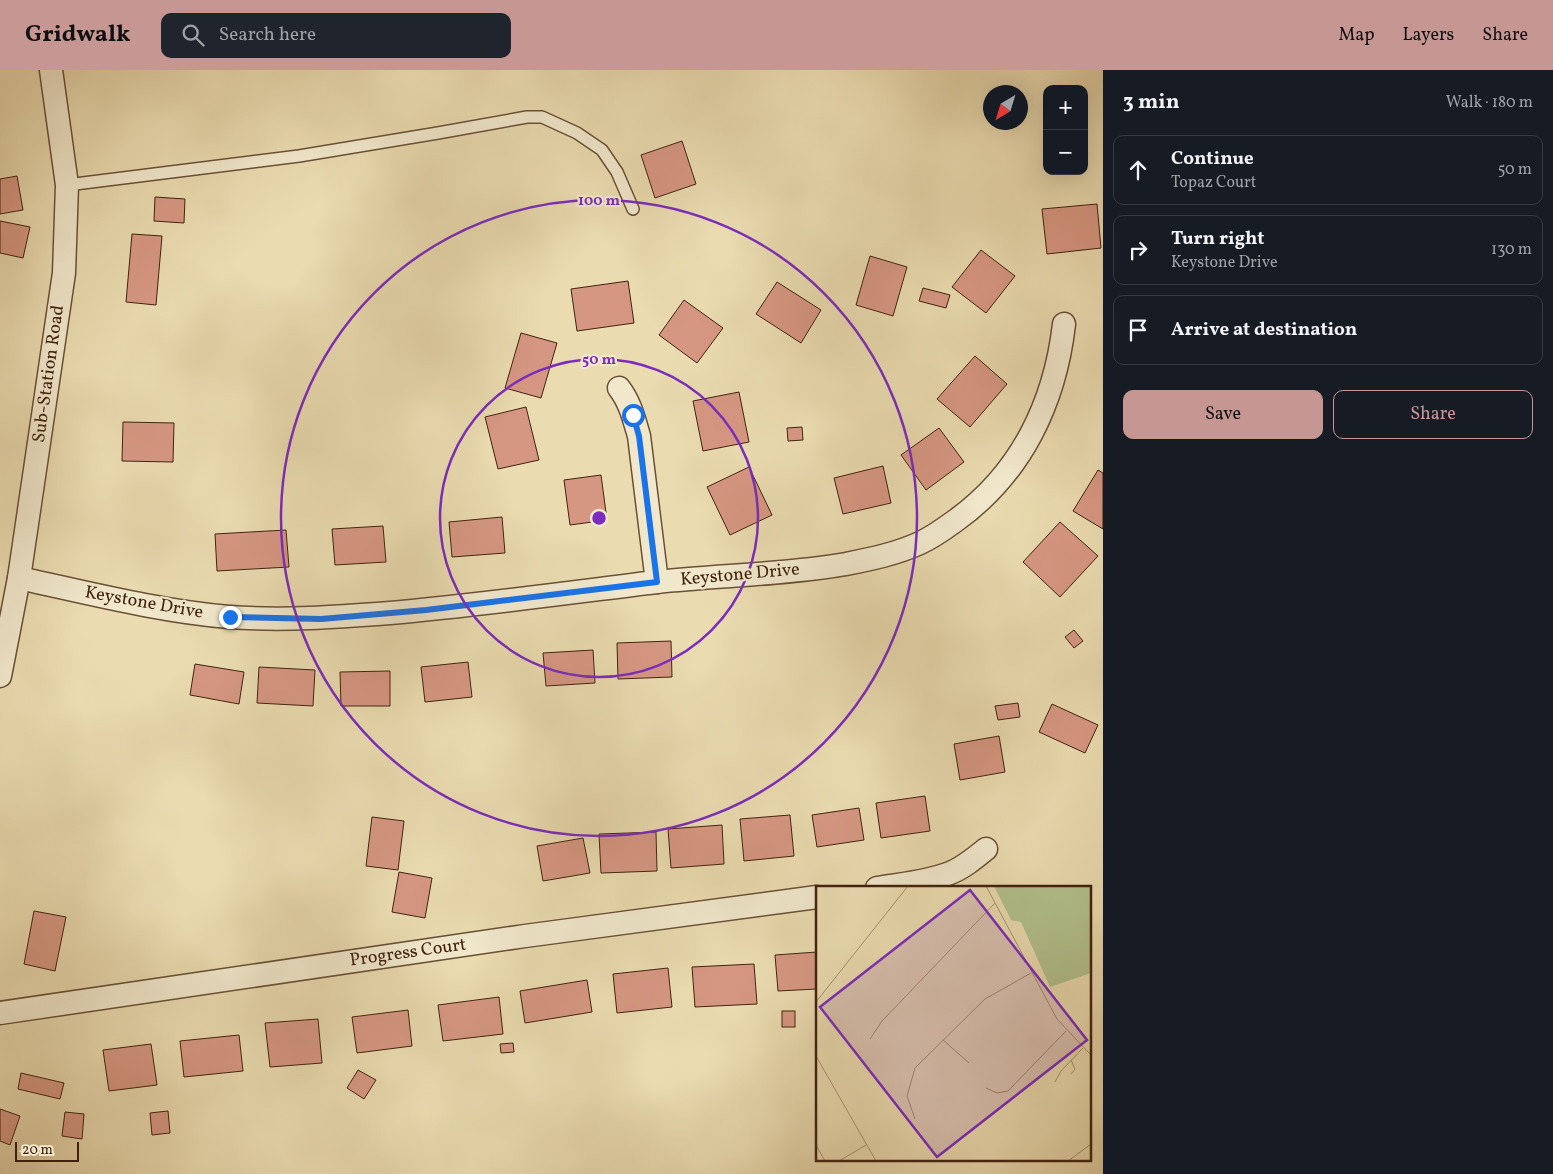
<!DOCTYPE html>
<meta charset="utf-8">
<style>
:root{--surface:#171b24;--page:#20242c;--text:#f1f3f6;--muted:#9ea1a6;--line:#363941;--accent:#c59692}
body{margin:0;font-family:Vollkorn,serif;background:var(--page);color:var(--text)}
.controls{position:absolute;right:15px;top:15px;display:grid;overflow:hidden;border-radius:10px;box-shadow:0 5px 20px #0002}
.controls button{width:45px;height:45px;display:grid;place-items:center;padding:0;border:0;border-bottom:1px solid var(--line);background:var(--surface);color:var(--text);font:25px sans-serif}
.compass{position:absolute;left:983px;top:15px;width:45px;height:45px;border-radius:50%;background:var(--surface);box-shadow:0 5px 20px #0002;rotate:218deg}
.scale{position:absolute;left:15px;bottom:12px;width:64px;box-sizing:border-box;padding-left:5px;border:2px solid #41220f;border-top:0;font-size:14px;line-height:18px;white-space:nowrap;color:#41220f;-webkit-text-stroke:4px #f1e8cc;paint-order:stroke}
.stop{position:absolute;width:15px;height:15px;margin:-11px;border:4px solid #1a73e8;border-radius:50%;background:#fff}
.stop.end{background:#1a73e8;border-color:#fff;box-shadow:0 1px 5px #0008}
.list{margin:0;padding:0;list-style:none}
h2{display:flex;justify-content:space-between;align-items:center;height:65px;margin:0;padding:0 20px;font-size:21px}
h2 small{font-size:16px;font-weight:400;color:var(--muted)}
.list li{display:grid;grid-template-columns:32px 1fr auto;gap:15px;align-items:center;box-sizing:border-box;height:70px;margin:0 10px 10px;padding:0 10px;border:1px solid var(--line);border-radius:10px}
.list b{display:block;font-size:19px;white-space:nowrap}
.list p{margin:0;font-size:16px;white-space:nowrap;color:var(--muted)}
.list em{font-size:16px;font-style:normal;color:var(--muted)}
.actions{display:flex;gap:10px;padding:15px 20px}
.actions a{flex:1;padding:11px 0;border:1px solid var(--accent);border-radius:10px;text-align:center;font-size:18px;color:var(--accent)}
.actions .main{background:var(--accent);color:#111}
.icon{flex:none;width:28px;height:28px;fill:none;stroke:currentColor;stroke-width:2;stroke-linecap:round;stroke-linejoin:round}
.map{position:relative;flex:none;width:1103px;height:1104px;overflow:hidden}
header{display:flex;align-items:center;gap:30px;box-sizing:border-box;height:70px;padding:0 25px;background:var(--accent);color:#111}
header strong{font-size:24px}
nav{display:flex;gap:28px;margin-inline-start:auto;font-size:18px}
.search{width:350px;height:45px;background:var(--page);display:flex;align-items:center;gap:12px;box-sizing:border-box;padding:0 18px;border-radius:10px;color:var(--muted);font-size:19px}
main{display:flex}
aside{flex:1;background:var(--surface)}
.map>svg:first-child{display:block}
</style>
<header>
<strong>Gridwalk</strong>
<div class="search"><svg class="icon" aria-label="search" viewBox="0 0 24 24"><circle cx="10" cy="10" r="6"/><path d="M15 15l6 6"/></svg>Search here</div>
<nav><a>Map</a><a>Layers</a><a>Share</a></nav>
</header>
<main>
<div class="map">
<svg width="1103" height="1104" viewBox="0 0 1103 1104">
<rect width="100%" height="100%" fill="#eadbb0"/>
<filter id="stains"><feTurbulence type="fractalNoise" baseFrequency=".004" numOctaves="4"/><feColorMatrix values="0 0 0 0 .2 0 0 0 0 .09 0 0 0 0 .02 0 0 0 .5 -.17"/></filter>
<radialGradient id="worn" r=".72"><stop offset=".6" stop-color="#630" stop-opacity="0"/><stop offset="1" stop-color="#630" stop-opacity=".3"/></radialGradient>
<g fill="#d69782" stroke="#41220f">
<path d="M682,71L696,114L655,128L641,85Z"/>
<path d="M17,106L23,140L0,144V109Z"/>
<path d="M155,127L185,129L184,153L154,151Z"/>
<path d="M1097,134L1101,178L1047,184L1042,139Z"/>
<path d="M0,151L30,157L23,188L0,183Z"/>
<path d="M132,164L162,166L156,235L126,232Z"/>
<path d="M981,180L1015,206L986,243L952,217Z"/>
<path d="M870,186L907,197L893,246L856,235Z"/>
<path d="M628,211L634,253L577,261L571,219Z"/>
<path d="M777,212L821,240L801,273L756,244Z"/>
<path d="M923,218L950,225L946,238L919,231Z"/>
<path d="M684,230L723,258L697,293L659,265Z"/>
<path d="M521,263L557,273L541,328L505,318Z"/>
<path d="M975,286L1007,314L970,357L937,329Z"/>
<path d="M739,322L749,372L703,381L693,331Z"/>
<path d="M526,337L539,390L498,399L485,347Z"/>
<path d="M123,352L174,353L173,392L122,391Z"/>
<path d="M802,357L803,370L788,371L787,358Z"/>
<path d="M939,358L964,392L926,420L901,385Z"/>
<path d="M883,396L891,433L843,444L834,408Z"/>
<path d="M749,397L772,445L730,465L707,417Z"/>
<path d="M1098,400L1103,403V459L1073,441Z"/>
<path d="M601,405L607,450L570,455L564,410Z"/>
<path d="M502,447L505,483L452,487L449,452Z"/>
<path d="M1060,452L1098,486L1060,527L1023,492Z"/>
<path d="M383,456L386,492L335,495L332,459Z"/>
<path d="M286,460L289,497L217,501L215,464Z"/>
<path d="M1074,560L1083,571L1074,578L1065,567Z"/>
<path d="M671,571L672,607L618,609L617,573Z"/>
<path d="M593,580L595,613L546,616L543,583Z"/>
<path d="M468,592L472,627L425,632L421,597Z"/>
<path d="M195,594L244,602L239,634L190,625Z"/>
<path d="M259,597L315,600L313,636L257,633Z"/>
<path d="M390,601V636H341L340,602Z"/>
<path d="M1018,633L1020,647L998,650L995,636Z"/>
<path d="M1052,634L1098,655L1085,683L1039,662Z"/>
<path d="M999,666L1005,702L960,710L954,674Z"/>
<path d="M925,726L930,761L881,768L876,733Z"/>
<path d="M859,738L864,770L817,777L812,745Z"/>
<path d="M790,745L794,786L744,791L740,749Z"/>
<path d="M372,747L404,751L398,800L366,796Z"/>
<path d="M722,755L724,794L671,798L668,759Z"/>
<path d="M656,762L657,801L601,803L599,764Z"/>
<path d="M583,768L590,803L543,811L537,776Z"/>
<path d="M399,802L432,808L425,848L392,842Z"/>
<path d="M34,841L66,847L55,901L24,894Z"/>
<path d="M817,882V919L778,921L775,885Z"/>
<path d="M754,894L757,934L695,937L692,897Z"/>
<path d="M668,898L672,937L617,943L613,904Z"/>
<path d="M587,910L592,942L525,953L520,921Z"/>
<path d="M499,927L503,964L443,971L438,935Z"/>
<path d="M408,940L412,976L357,983L352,947Z"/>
<rect x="782" y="941" width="13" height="16"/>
<path d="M318,949L322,993L270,997L265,953Z"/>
<path d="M239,965L243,1001L184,1007L180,971Z"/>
<path d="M513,973L514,982L501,983L500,974Z"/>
<path d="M151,974L157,1015L109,1021L103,980Z"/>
<path d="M358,1000L376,1010L364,1029L347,1018Z"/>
<path d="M21,1003L64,1013L60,1029L18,1019Z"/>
<path d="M0,1039L20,1046L10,1075L0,1071Z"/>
<path d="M168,1041L170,1063L152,1065L150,1043Z"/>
<path d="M65,1042L84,1044L82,1069L62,1066Z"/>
</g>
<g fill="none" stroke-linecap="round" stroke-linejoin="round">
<defs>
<path id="service" d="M67,115L299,86L438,63L527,47H542L577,63L602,80L617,102L633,139"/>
<g id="minor">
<path d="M619,318C630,332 634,349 639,366L657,512"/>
<path d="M19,508C89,523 158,541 229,547C283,551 337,547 390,543C479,535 567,523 656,512C719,505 783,505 846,494C871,489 896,484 920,473C933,467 944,459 955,451C1021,404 1055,333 1064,254"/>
<path d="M0,606L19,508L64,203L67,115L51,0"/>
<path d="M877,818C901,814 928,812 950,803C963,798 975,788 986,779"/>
<path d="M0,943L525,866L817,827"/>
</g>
</defs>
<use href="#service" stroke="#6b5037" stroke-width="14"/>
<use href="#minor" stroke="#6b5037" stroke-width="25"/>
<use href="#service" stroke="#f1e8cc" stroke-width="11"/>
<use href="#minor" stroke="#f1e8cc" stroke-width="22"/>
</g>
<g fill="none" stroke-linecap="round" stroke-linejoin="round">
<path stroke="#1a73e8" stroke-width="6" d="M230,547L321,549L426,540L657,512L639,366L633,345"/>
</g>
<g fill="none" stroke="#7b2cbf" stroke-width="2.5">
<circle cx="599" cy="448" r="159"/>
<circle cx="599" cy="448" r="318"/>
</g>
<g text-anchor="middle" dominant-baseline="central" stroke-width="4.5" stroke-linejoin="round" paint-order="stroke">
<g font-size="18" fill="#41220f" stroke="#f1e8cc">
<text transform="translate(49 304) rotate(-82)">Sub-Station Road</text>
<text transform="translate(740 505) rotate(-5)">Keystone Drive</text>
<text transform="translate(144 533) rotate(10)">Keystone Drive</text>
<text transform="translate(408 883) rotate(-8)">Progress Court</text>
</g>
</g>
<g transform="translate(816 816)">
<rect width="275" height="275" fill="#eadbb0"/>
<path d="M178,0H275V87L234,101L205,36L195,34Z" fill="#b2c18e"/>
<path fill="none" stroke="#a69170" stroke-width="1" d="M170,0L241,133L275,169M0,116L92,0M54,153L66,135L179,17M127,154L153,177M0,170L60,275M255,188L259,183L255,174M239,196L245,185L267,162M170,202L181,207L192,205L250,145M99,233L91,210L99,182L169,113L215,87M0,259L9,275M23,275L50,259M252,275L275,258"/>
<path fill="#7b2cbf" fill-opacity="0.15" stroke="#7b2cbf" stroke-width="2.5" d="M154,4L271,154L121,271L4,121Z"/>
<rect width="275" height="275" fill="none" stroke="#41220f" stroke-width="2.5"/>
</g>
<circle cx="599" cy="448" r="8" fill="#7b2cbf" stroke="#f1e8cc" stroke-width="2.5"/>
<g font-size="15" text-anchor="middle" font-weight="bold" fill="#7b2cbf" stroke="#f1e8cc" stroke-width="4.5" stroke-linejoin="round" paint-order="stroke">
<text x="599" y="135">100 m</text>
<text x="599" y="294">50 m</text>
</g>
<rect width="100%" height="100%" filter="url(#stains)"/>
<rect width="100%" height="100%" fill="url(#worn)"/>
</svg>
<div class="controls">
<button>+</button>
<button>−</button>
</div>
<svg class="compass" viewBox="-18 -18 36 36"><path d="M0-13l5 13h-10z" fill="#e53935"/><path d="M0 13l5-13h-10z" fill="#9ea1a6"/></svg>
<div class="scale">20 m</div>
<div class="stop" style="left:633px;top:345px"></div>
<div class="stop end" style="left:230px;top:547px"></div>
</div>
<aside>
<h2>3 min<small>Walk · 180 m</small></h2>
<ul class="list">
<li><svg class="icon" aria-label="ahead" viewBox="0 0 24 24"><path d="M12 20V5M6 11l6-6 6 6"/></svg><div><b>Continue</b><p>Topaz Court</p></div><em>50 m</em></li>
<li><svg class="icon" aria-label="right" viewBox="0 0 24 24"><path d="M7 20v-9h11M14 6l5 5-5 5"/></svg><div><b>Turn right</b><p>Keystone Drive</p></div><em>130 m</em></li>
<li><svg class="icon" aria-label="arrive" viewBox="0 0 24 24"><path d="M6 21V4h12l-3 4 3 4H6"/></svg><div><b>Arrive at destination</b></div></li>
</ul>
<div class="actions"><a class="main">Save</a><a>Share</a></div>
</aside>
</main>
